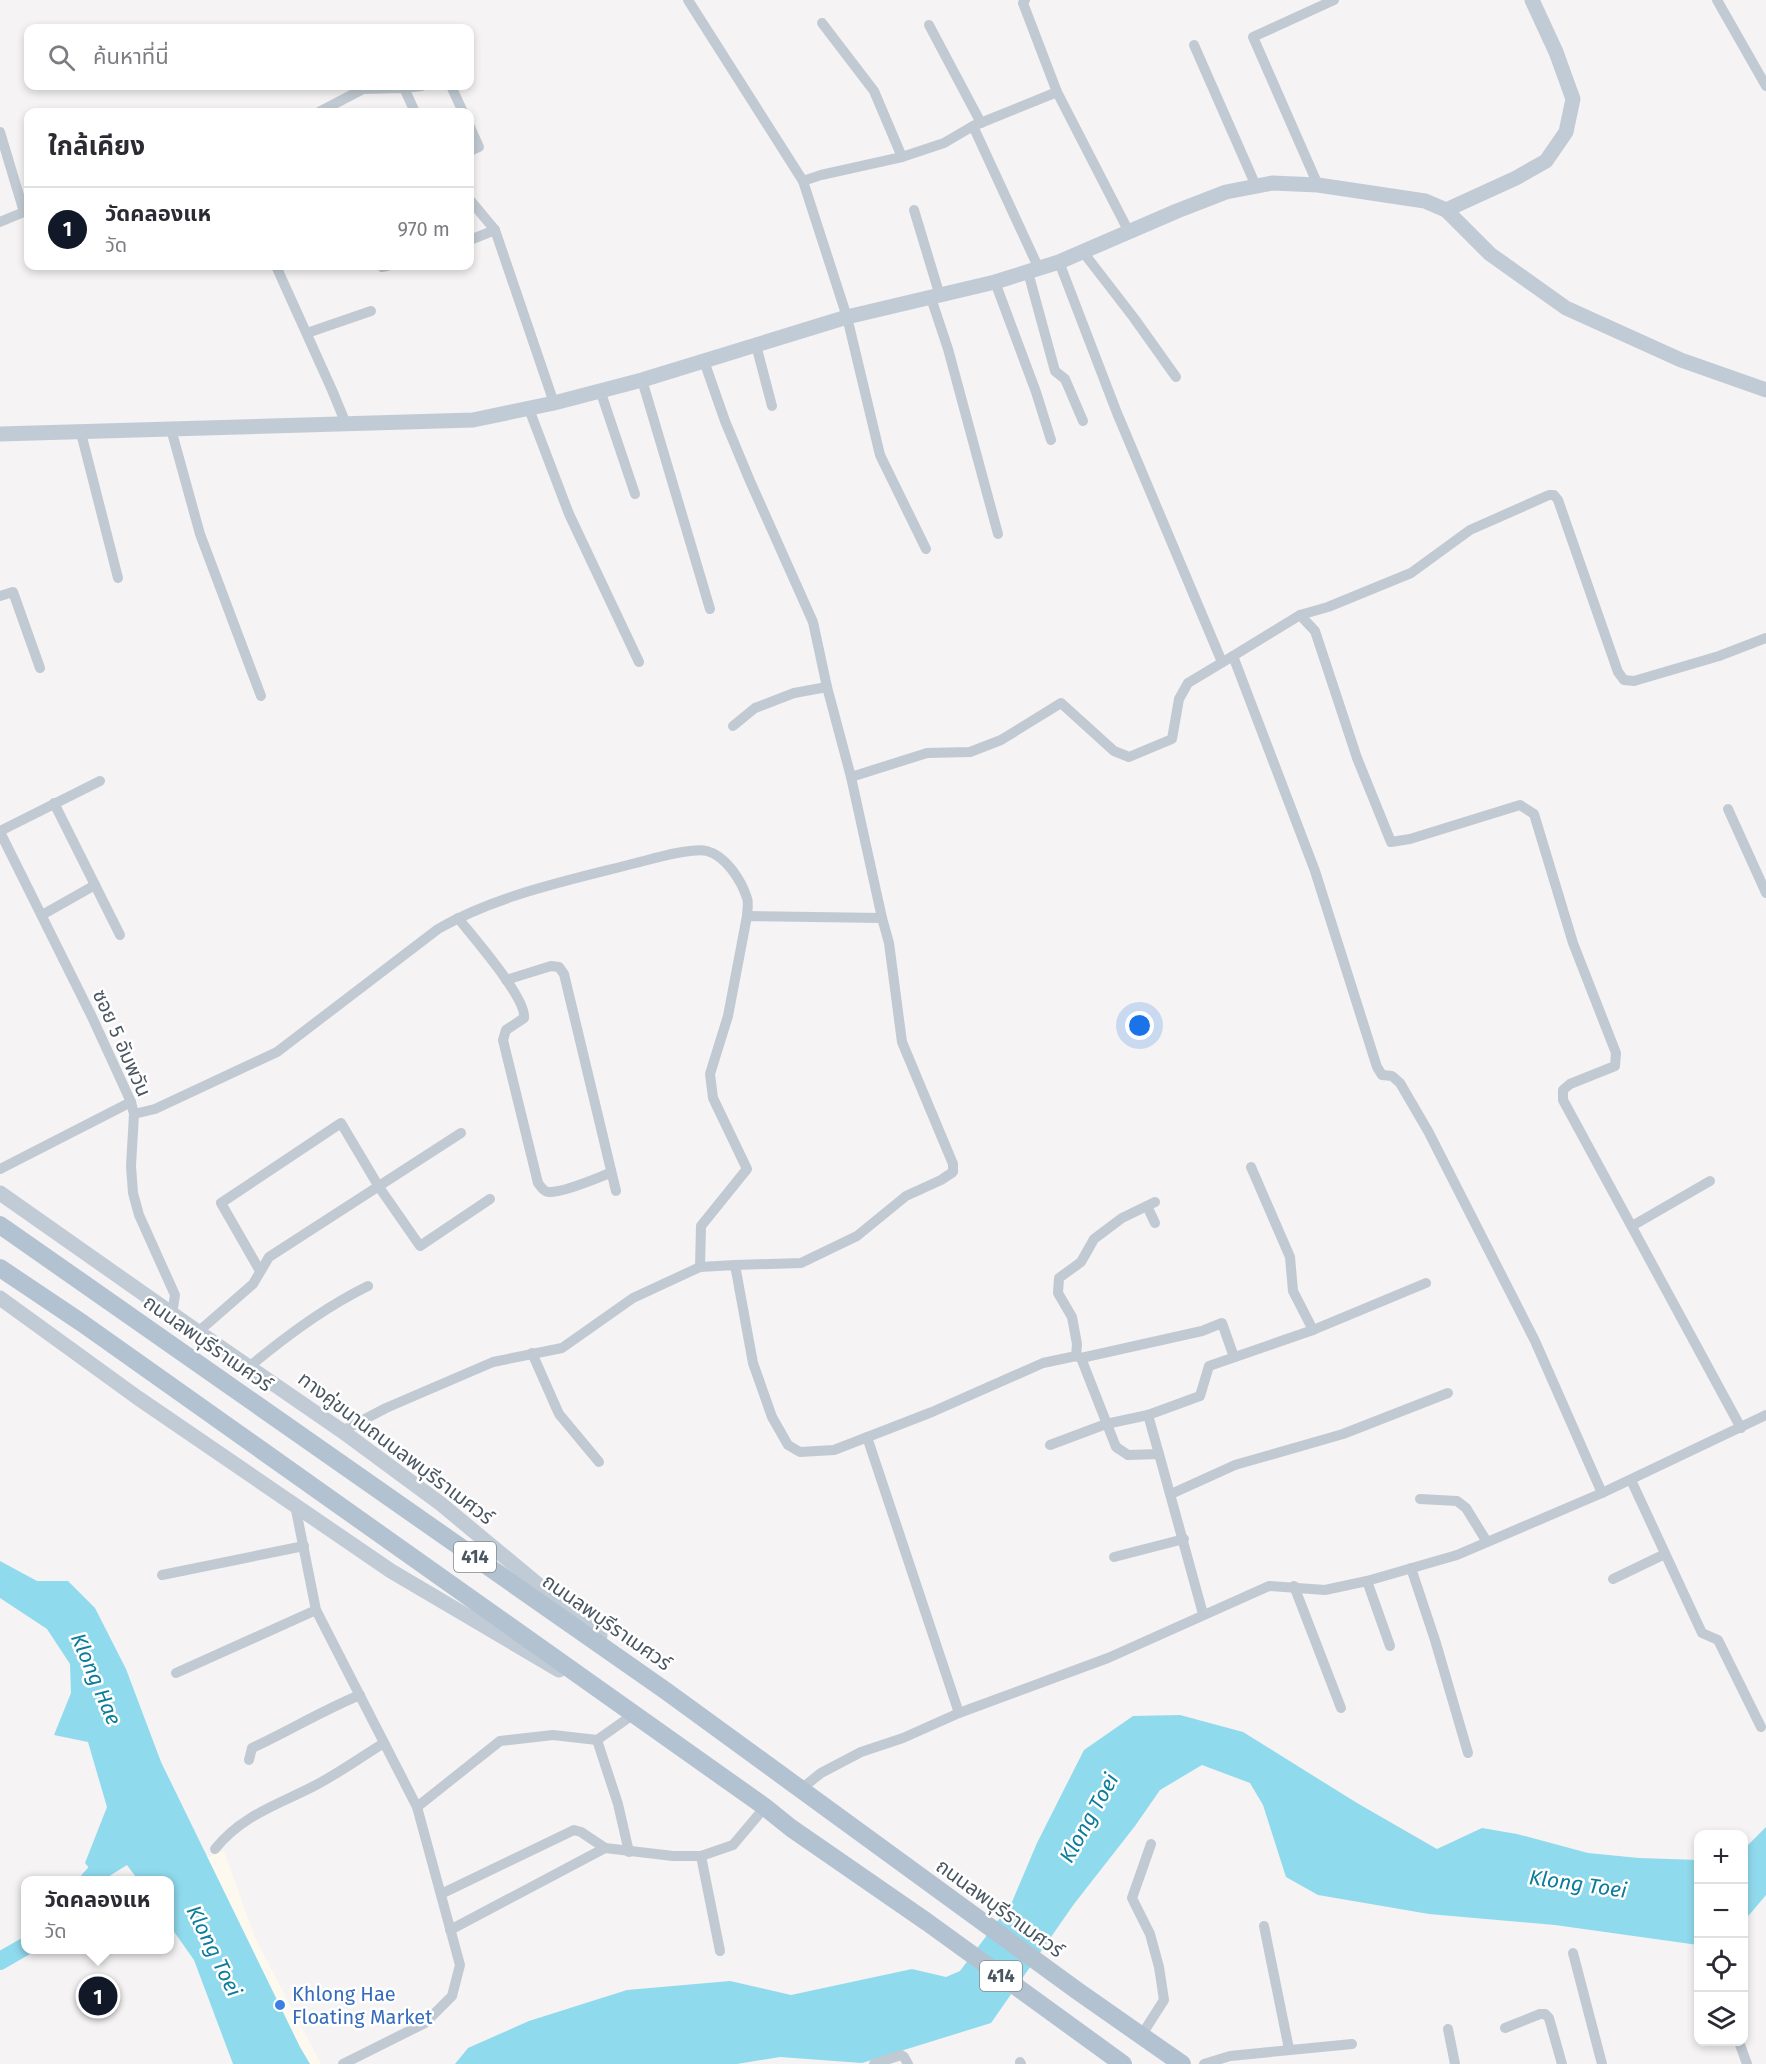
<!DOCTYPE html>
<html lang="th">
<meta charset="utf-8">
<style>
:root{--surface:#fff;--page:#f2f2f3;--text:#2b2b33;--muted:#7c7c81;--line:#e1e1e2;--accent:#111827}
body{margin:0;font-family:"Fira Sans","Noto Sans Thai",sans-serif;background:var(--page);color:var(--text)}
.controls{position:absolute;right:18px;bottom:18px;display:grid;overflow:hidden;border-radius:12px;box-shadow:0 3px 9px #0003}
.controls button{width:54px;height:54px;display:grid;place-items:center;padding:0;border:0;border-bottom:2px solid var(--line);background:var(--surface);color:var(--text);font:30px sans-serif}
.you{position:absolute;left:1140px;top:1026px;width:21px;height:21px;margin:-15px;border:4px solid #fff;border-radius:50%;background:#1a73e8;box-shadow:0 0 0 9px #1a73e833}
.badge{display:grid;place-items:center;width:39px;height:39px;border-radius:50%;background:var(--accent);color:#fff;font-size:20px;font-weight:700}
.pin{position:absolute;translate:-50% -50%;border:3px solid #fff;box-shadow:0 2px 6px #0006}
.popup{position:absolute;left:21px;top:1876px;width:153px;height:78px;box-sizing:border-box;display:grid;place-content:center;border-radius:12px;background:var(--surface);filter:drop-shadow(0 2px 4px #0005);font-size:20px;white-space:nowrap;color:var(--muted)}
.popup b{font-size:22px;color:var(--text)}
.popup::after{content:'';position:absolute;left:50%;top:100%;margin-left:-12px;border:12px solid transparent;border-top-color:var(--surface)}
.list{margin:0;padding:0;list-style:none}
h2{display:flex;justify-content:space-between;align-items:center;height:78px;margin:0;padding:0 24px;font-size:26px}
h2 small{font-size:20px;font-weight:400;color:var(--muted)}
.list li{display:grid;grid-template-columns:39px 1fr auto;gap:18px;align-items:center;box-sizing:border-box;height:84px;padding:0 24px;border-top:2px solid var(--line)}
.list b{display:block;font-size:22px;white-space:nowrap}
.list p{margin:0;font-size:20px;white-space:nowrap;color:var(--muted)}
.list em{font-size:20px;font-style:normal;color:var(--muted)}
.icon{flex:none;width:33px;height:33px;fill:none;stroke:currentColor;stroke-width:2;stroke-linecap:round;stroke-linejoin:round}
.map{position:relative;flex:none;width:1766px;height:2064px;overflow:hidden}
.search{position:absolute;background:var(--surface);box-shadow:0 3px 9px #0003;left:24px;top:24px;width:450px;height:66px;display:flex;align-items:center;gap:15px;box-sizing:border-box;padding:0 21px;border-radius:12px;color:var(--muted);font-size:22px}
.panel{position:absolute;background:var(--surface);box-shadow:0 3px 9px #0003;left:24px;top:108px;width:450px;height:162px;border-radius:12px}
.map>svg:first-child{display:block}
</style>
<div class="map">
<svg width="1766" height="2064" viewBox="0 0 1766 2064">
<rect width="100%" height="100%" fill="#f5f3f3"/>
<path fill="#fdf9ef" d="M224,1851L255,1938L321,2064H301L202,1860Z"/>
<g fill="#90daee">
<path d="M0,1561L37,1581H68L95,1608L126,1669L161,1762L300,2047L310,2064H233L194,1960L170,1926V1880H138L127,1865L103,1880H99L85,1863L107,1807L88,1742L54,1735L71,1693L70,1664L47,1629L0,1598Z"/>
<path d="M1180,1715L1243,1732L1357,1803L1437,1849L1482,1828L1517,1834L1588,1853L1639,1858L1698,1860V1945L1555,1925L1429,1914L1318,1895L1286,1877L1263,1805L1250,1783L1202,1765L1160,1790L1135,1826L1074,1904L991,2023L862,2063L780,2057L737,2064H455L468,2048L529,2021L627,1990L730,1981L791,1995L912,1969L946,1977L960,1971L1012,1902L1037,1843L1084,1750L1133,1716Z"/>
<path d="M1766,1827V1895L1744,1921V1849Z"/>
</g>
<g fill="none" stroke-linecap="round" stroke-linejoin="round">
<g stroke="#90daee" stroke-width="18">
<path d="M89,1880L110,1857"/>
<path d="M0,1961L26,1946"/>
</g>
<g stroke="#c1cad2" stroke-width="10">
<path d="M688,0L803,181"/>
<path d="M1025,0L1023,3L1057,92L1129,232"/>
<path d="M1717,0L1766,86"/>
<path d="M822,23L874,91L902,157"/>
<path d="M929,25L981,123"/>
<path d="M1194,45L1256,186"/>
<path d="M451,86L463,112"/>
<path d="M404,88L422,86"/>
<path d="M319,112L363,89L404,88L415,112"/>
<path d="M973,126L1039,269"/>
<path d="M470,127L479,147L470,151"/>
<path d="M0,132L24,212L0,222"/>
<path d="M1318,185L1253,37L1334,0"/>
<path d="M470,200L495,230L554,403"/>
<path d="M914,210L940,296"/>
<path d="M470,240L495,230"/>
<path d="M1083,252L1134,318L1176,377"/>
<path d="M1059,262L1117,413L1222,662"/>
<path d="M276,266L332,390L346,424"/>
<path d="M382,267L387,266"/>
<path d="M1028,272L1055,371L1065,379L1083,421"/>
<path d="M995,282L1036,392L1051,440"/>
<path d="M931,298L948,349L998,534"/>
<path d="M307,333L371,311"/>
<path d="M756,345L772,406"/>
<path d="M642,380L710,609"/>
<path d="M600,390L635,494"/>
<path d="M529,409L569,514L639,662"/>
<path d="M171,429L200,534L261,696"/>
<path d="M81,433L118,578"/>
<path d="M926,549L880,455L847,317L803,181L821,175L902,157L944,143L973,126L1057,92"/>
<path d="M0,596L13,592L40,668"/>
<path d="M1300,615L1328,607L1411,573L1470,530L1549,495H1554L1558,500L1618,672L1624,680L1634,681L1719,656L1766,638"/>
<path d="M1233,656L1300,615L1315,631L1357,758L1391,842L1410,839L1520,805L1534,814L1573,943L1616,1053L1615,1066L1570,1084L1563,1090V1100L1741,1428"/>
<path d="M733,726L755,708L794,693L827,687"/>
<path d="M851,777L927,753L970,752L1001,740L1061,703L1114,751L1129,757L1172,739L1179,699L1188,683L1233,656L1315,871L1377,1067L1382,1075L1392,1076L1400,1083L1428,1131L1535,1341L1602,1493"/>
<path d="M54,803L120,935"/>
<path d="M1728,809L1766,893"/>
<path d="M0,831L100,781"/>
<path d="M0,832L92,1017L131,1102L134,1114L131,1166L133,1193L139,1215L175,1295L172,1314"/>
<path d="M42,915L95,885"/>
<path d="M458,918C472,936 527,998 524,1018L506,1030L503,1040L538,1183C541,1187 544,1192 549,1192C563,1193 597,1178 610,1173"/>
<path d="M506,980L551,966L559,967L564,974L616,1191"/>
<path d="M134,1114L155,1109L277,1052L438,929C497,895 570,880 636,863C652,859 692,847 707,851C726,856 741,880 747,898C749,903 747,911 747,916"/>
<path d="M1251,1167L1290,1257L1293,1291L1313,1330"/>
<path d="M0,1169L131,1102"/>
<path d="M1147,1206L1155,1223"/>
<path d="M1632,1226L1710,1181"/>
<path d="M735,1265L801,1263L857,1236L906,1196L941,1180L953,1172V1164L902,1042L889,943L882,918"/>
<path d="M700,1267L701,1226L747,1169L713,1098L710,1074L728,1016L747,916L882,918L851,777L827,687L813,622L750,481L725,421L704,361"/>
<path d="M260,1271L221,1203L341,1123L379,1187L420,1246L490,1199"/>
<path d="M198,1332L253,1284L269,1257L461,1133"/>
<path d="M532,1353L559,1414L599,1462"/>
<path d="M1076,1356L1077,1344L1072,1317L1058,1293L1059,1278L1081,1262L1094,1239L1122,1218L1155,1202"/>
<path d="M1081,1358L1202,1331L1222,1323L1234,1357"/>
<path d="M249,1367C286,1336 325,1307 368,1286"/>
<path d="M1148,1415L1159,1454"/>
<path d="M342,1431L386,1408L493,1362L562,1348L633,1298L700,1267L735,1265L753,1363L772,1417L788,1445L800,1452L834,1450L932,1412L1043,1363L1076,1356L1081,1358L1116,1447L1128,1455L1159,1454L1203,1614"/>
<path d="M867,1437L959,1713"/>
<path d="M1050,1445L1106,1424L1148,1415L1200,1396L1209,1366L1313,1330L1426,1283"/>
<path d="M1631,1480L1702,1633L1718,1640L1761,1727"/>
<path d="M1171,1494L1235,1465L1343,1434L1448,1393"/>
<path d="M1420,1499L1457,1501L1466,1508L1487,1542"/>
<path d="M295,1505L316,1610L417,1807L460,1965L452,1996L425,2023L343,2064"/>
<path d="M1114,1557L1184,1539"/>
<path d="M1411,1568L1435,1640L1468,1753"/>
<path d="M162,1575L304,1546"/>
<path d="M1613,1579L1665,1554"/>
<path d="M1367,1581L1390,1646"/>
<path d="M1294,1586L1341,1708"/>
<path d="M176,1673L316,1610"/>
<path d="M597,1740L618,1804L629,1852"/>
<path d="M249,1760L252,1748C289,1731 323,1710 360,1695"/>
<path d="M801,1789L821,1773L861,1752L903,1738L959,1713L1108,1658L1269,1586L1325,1590L1367,1581L1457,1555L1602,1493L1766,1415"/>
<path d="M417,1807L500,1741L553,1735L597,1740L634,1714"/>
<path d="M215,1849C242,1815 278,1805 316,1785C339,1773 361,1757 384,1743"/>
<path d="M701,1856L720,1951"/>
<path d="M441,1894L574,1830L581,1832L605,1848L673,1856H701L733,1845L765,1807"/>
<path d="M1264,1926L1289,2049"/>
<path d="M450,1930L605,1848"/>
<path d="M1573,1953L1602,2064"/>
<path d="M1505,2028L1540,2014H1545L1549,2018L1562,2064"/>
<path d="M1448,2029L1455,2064"/>
<path d="M1141,2036L1164,2000L1159,1967L1150,1934L1132,1898L1151,1844"/>
<path d="M1739,2042L1747,2064"/>
<path d="M1020,2062L1021,2064"/>
<path d="M874,2064L901,2055L904,2057L908,2064"/>
<path d="M1204,2064L1230,2056L1352,2044"/>
</g>
<g stroke="#c1cbd6" stroke-width="15">
<path d="M1446,210L1490,254L1566,308L1681,360L1766,390"/>
<path d="M0,434L473,420L554,403L642,380L847,317L995,282L1059,262L1177,211L1226,192L1272,183L1318,185L1425,201L1446,210L1516,178L1546,161L1566,132L1573,99L1556,52L1532,0"/>
<path d="M0,1193L198,1332L342,1431L441,1504L600,1636"/>
<path d="M0,1298L138,1398L391,1571L559,1670"/>
</g>
<g stroke="#b3c2d1" stroke-width="18">
<path d="M0,1225L666,1691L1079,1992L1182,2064"/>
<path d="M0,1268L82,1323L765,1807L791,1828L927,1922L1123,2064"/>
</g>
</g>
<circle fill="#3f7fe0" stroke="#fff" stroke-width="2" cx="280" cy="2005" r="6"/>
<g text-anchor="middle" dominant-baseline="central" stroke-width="5" stroke-linejoin="round" paint-order="stroke">
<g fill="#fff" stroke="#808990" stroke-width="1.5">
<rect x="454" y="1542" width="42" height="30" rx="4.5"/>
<rect x="980" y="1961" width="42" height="30" rx="4.5"/>
</g>
<g font-size="18" font-weight="bold" fill="#4a5661">
<text x="475" y="1557">414</text>
<text x="1001" y="1976">414</text>
</g>
<g font-size="20" fill="#4a5661" stroke="#fff">
<text transform="translate(122 1043) rotate(66)">ซอย 5 อัมพวัน</text>
<text transform="translate(208 1343) rotate(35)">ถนนลพบุรีราเมศวร์</text>
<text transform="translate(396 1448) rotate(37)">ทางคู่ขนานถนนลพบุรีราเมศวร์</text>
<text transform="translate(607 1622) rotate(35)">ถนนลพบุรีราเมศวร์</text>
<text transform="translate(1000 1908) rotate(36)">ถนนลพบุรีราเมศวร์</text>
</g>
<g font-size="20" fill="#366cbe" stroke="#fff" text-anchor="start">
<text x="292" y="1994">Khlong Hae<tspan x="292" dy="23">Floating Market</tspan></text>
</g>
<g font-size="21" font-style="italic" fill="#0c7c9b" stroke="#fff">
<text transform="translate(96 1679) rotate(67)">Klong Hae</text>
<text transform="translate(1089 1818) rotate(-61)">Klong Toei</text>
<text transform="translate(1578 1884) rotate(8)">Klong Toei</text>
<text transform="translate(214 1951) rotate(64)">Klong Toei</text>
</g>
</g>
</svg>
<div class="controls">
<button>+</button>
<button>−</button>
<button><svg class="icon" aria-label="locate" viewBox="0 0 24 24"><circle cx="12" cy="12" r="6"/><path d="M12 2v4M12 18v4M2 12h4M18 12h4"/></svg></button>
<button><svg class="icon" aria-label="layers" viewBox="0 0 24 24"><path d="M12 4l9 5-9 5-9-5zM3 14l9 5 9-5"/></svg></button>
</div>
<div class="you"></div>
<div class="pin badge" style="left:98px;top:1996px">1</div>
<div class="popup"><b>วัดคลองแห</b>วัด</div>
<div class="search"><svg class="icon" aria-label="search" viewBox="0 0 24 24"><circle cx="10" cy="10" r="6"/><path d="M15 15l6 6"/></svg>ค้นหาที่นี่</div>
<section class="panel">
<h2>ใกล้เคียง<small></small></h2>
<ul class="list">
<li><span class="badge">1</span><div><b>วัดคลองแห</b><p>วัด</p></div><em>970 m</em></li>
</ul>
</section>
</div>
